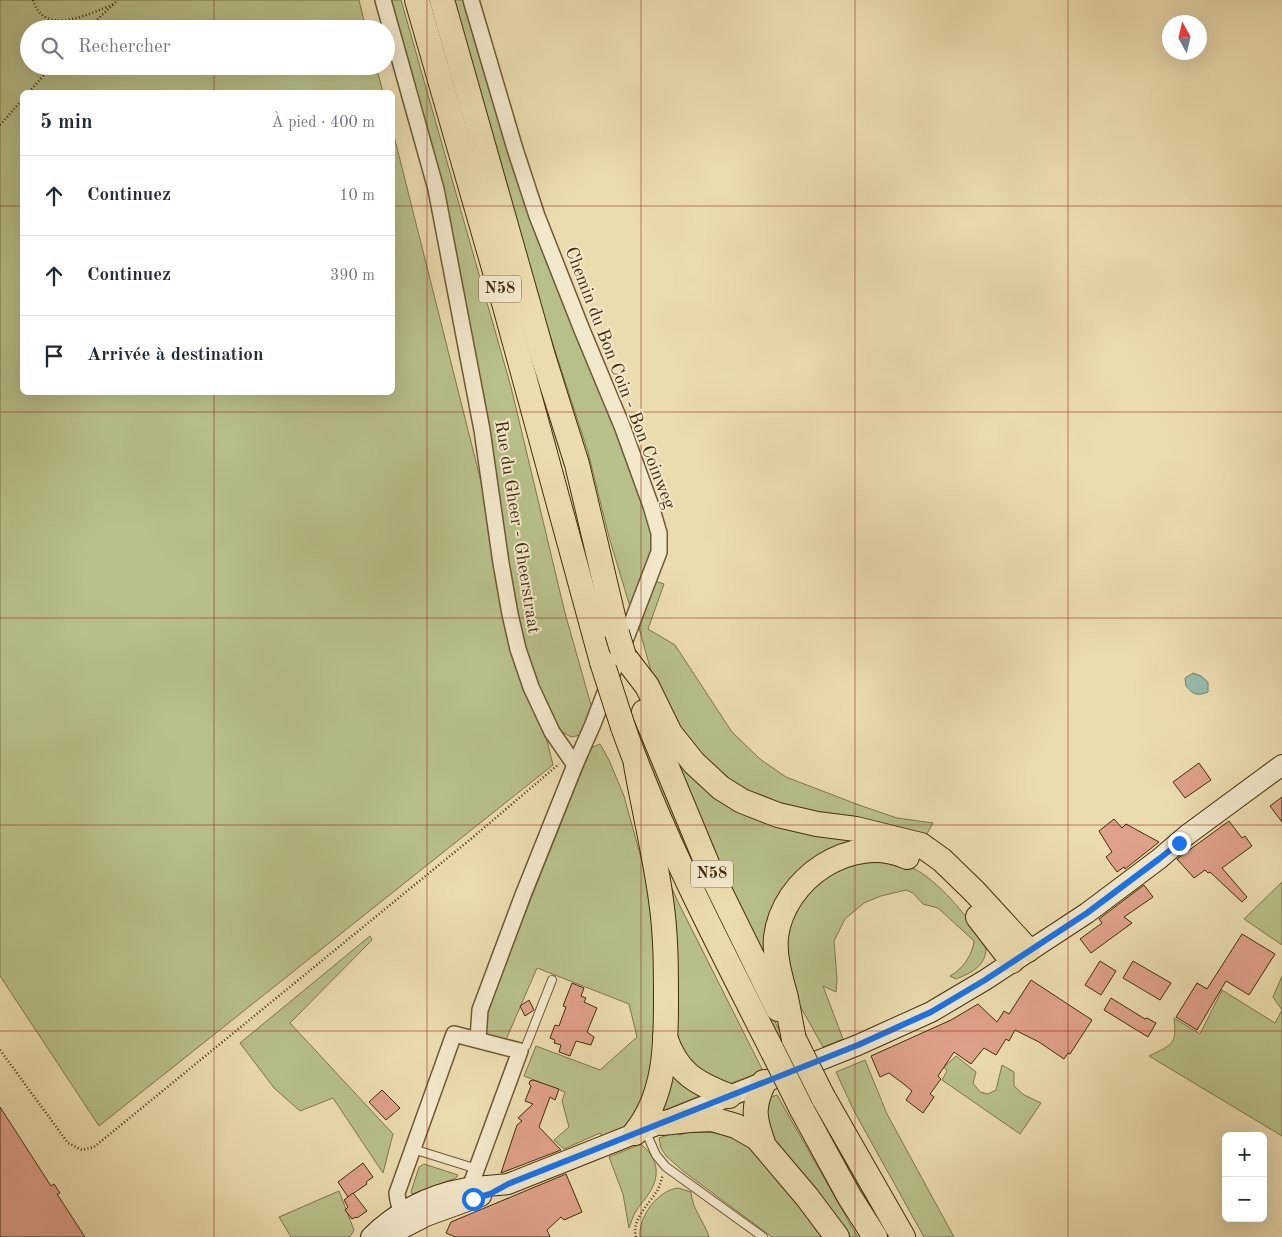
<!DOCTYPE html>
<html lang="fr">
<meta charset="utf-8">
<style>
:root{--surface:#fff;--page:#f6f6f7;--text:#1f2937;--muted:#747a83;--line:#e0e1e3}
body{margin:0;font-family:"Old Standard TT",serif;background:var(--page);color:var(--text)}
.controls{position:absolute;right:15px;bottom:15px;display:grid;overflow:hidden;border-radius:8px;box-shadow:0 5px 20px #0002}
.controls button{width:45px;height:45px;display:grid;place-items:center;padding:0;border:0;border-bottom:1px solid var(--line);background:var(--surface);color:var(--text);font:25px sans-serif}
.compass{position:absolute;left:1162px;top:15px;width:45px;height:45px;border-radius:50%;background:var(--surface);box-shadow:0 5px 20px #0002;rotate:352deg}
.stop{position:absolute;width:15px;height:15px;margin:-11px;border:4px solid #1a73e8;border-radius:50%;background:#fff}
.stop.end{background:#1a73e8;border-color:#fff;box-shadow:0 1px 5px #0008}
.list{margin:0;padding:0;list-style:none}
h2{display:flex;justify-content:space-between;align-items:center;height:65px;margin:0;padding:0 20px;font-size:21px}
h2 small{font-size:16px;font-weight:400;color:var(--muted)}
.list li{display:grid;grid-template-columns:32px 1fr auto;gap:15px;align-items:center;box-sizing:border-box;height:80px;padding:0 20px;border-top:1px solid var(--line)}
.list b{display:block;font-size:19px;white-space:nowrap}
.list em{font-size:16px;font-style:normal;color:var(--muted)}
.icon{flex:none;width:28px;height:28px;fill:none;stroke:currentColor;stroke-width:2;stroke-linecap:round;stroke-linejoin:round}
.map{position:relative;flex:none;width:1282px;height:1237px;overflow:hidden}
.search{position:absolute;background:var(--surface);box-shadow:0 5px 20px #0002;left:20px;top:20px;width:375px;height:55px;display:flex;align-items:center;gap:12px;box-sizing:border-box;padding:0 18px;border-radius:28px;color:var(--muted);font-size:19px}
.panel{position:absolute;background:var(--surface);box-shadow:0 5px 20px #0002;left:20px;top:90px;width:375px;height:305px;border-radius:8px}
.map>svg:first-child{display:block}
</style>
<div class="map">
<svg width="1282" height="1237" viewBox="0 0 1282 1237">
<rect width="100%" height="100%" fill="#ebdcaf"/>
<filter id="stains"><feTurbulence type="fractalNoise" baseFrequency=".004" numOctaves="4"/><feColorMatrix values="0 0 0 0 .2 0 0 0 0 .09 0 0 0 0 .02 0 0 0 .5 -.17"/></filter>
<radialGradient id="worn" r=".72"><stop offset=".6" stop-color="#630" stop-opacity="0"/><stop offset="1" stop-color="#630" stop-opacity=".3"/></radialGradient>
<g fill="#b8c08a" stroke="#7e764a">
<path d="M0,0H359L366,29H29V66H376L383,92H22V392H392L393,132L513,609L499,519L389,0H401L511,387L565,613L593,712L581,735L571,737L559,730L528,664L553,765L99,1126L0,976Z"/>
<path d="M453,0H467L638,482L655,544L631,610L609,537L588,452L537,295Z"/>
<path d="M655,581L664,584L648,629L675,645L732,732L760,759L786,777L859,805L897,818L933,823L924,839L777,806L750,794L705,763L669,717L651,671L639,628Z"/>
<path d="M633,710L678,826L701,876L791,1053L784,1057L708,911L625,713Z"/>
<path d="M664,735L719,794L894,844L931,863L914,855L813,867L771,969L705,839Z"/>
<path d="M600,744L609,760L624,796L649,887L655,928L654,1082L635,1122L602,1136L600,1133L564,1149L554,1140L569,1127L562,1101L565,1092L524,1076L536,1046L600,1070L637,1037L629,1004L537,968L505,1042L484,1035L487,1014L518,931L591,748Z"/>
<path d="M654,847L678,902L763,1071L719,1088L677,1055Z"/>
<path d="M866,859C874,860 882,859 889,860C930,866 958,908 983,937L982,943L986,948C986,966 971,973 956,979L950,976C962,970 973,954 974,941L938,908L923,904L913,893L906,890L881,896L864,903L845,919L834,941L837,979L836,992L823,986L843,1039L823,1047L790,988L782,949L794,907L825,874Z"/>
<path d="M1282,882V945L1244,919Z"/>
<path d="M370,936L372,940L290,1023L393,1134L383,1173L333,1098L300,1111L274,1088L240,1043Z"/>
<path d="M1282,976V1136L1149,1056C1173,1044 1177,1045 1174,1018L1200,1034L1222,990L1275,1023L1282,1010L1273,997Z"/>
<path d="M956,1056L976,1072L973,1083L980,1092L988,1094L996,1090L1002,1065L1014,1072V1086L1024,1095L1041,1103L1020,1134L942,1080L947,1071L944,1067Z"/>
<path d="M865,1060L887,1114L954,1237H924L854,1111L836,1072Z"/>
<path d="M668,1064L704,1094L655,1114Z"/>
<path d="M807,1085L893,1237H885L800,1090Z"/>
<path d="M777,1095L853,1229L858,1237H844L778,1150L762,1108L764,1099Z"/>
<path d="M677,1132L679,1135L689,1132L725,1133L753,1146L826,1237H772L683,1171L666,1156L661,1148L659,1138Z"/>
<path d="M641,1144C656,1157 661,1172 651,1190C647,1198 639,1205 635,1213C632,1218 631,1224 629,1228L623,1194L609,1157Z"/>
<path d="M424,1164L458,1175L456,1178L412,1194L411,1192L419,1167Z"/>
<path d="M678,1188L691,1192C692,1209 704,1221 709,1237H640C638,1217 658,1190 678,1188Z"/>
<path d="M339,1191L354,1230L350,1237H291L279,1217Z"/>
</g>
<path fill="#98bbad" stroke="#76826c" d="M1193,673L1201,676L1208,682V692C1198,696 1193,695 1186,686L1185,678Z"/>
<g fill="#dea189" stroke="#432d0a">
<path d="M1199,763L1211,780L1185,798L1173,782Z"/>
<path d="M1282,797V822L1270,806Z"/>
<path d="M1114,819L1122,828L1126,824L1159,842L1125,869L1124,867L1117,872L1106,857L1112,852L1099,831Z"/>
<path d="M1229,821L1242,838L1245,836L1252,846L1222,868L1247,897L1242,902L1210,872L1208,873L1205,870L1194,878L1177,859Z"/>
<path d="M1144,885L1153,897L1124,917L1132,923L1091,953L1080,939L1102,923L1099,919Z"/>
<path d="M1242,934L1275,954L1249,995L1226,981L1197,1030L1176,1017L1197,983L1207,989Z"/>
<path d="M1100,961L1116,971L1101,995L1085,985Z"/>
<path d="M1133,961L1171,983L1160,1000L1123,978Z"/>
<path d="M1031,980L1092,1020L1070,1054L1068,1053L1064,1059L1039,1042L1015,1030L1009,1041L1006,1039L996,1055L984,1048L971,1064L954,1052L938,1076L941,1079L930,1094L934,1097L923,1113L906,1100L912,1091L905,1085L889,1073L880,1077L871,1056L951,1020L978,1004L997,1022L1004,1011L1009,1014Z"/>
<path d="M572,983L584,988L581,996L586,998L584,1002L597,1008L587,1032L594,1037L591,1045L576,1041L570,1056L559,1052L561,1045L554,1043L555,1040L550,1038L555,1025L559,1026L566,1007L563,1006Z"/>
<path d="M1111,998L1145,1019L1147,1018L1156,1023L1148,1037L1104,1010Z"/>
<path d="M529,1000L534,1010L525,1016L520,1006Z"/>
<path d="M533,1080L559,1089L555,1100L550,1097L539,1127L561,1150L501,1173L517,1125L522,1121L518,1118L533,1104L525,1101L531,1086L529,1084L530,1081Z"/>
<path d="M382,1090L400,1108L386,1120L369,1102Z"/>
<path d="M0,1107L51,1186L54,1184L60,1193L57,1194L85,1237H0Z"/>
<path d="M363,1163L373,1177L366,1182L367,1184L348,1197L338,1182Z"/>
<path d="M566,1174L582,1212L564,1220L561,1217L547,1230L550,1237H455L446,1233L451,1222Z"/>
<path d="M353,1193L367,1211L357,1218L356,1217L352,1219L345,1210L348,1207L344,1200Z"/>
</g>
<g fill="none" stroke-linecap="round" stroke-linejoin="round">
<defs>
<g id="service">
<path d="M520,1051L526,1046L552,980"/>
<path d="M645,1130L656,1155L666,1167L763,1237"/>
<path d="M413,1149L477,1169"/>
</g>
<g id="minor">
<path d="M383,0L436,189L482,430L501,563L510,614L518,649L531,687L552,732L575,765"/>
<path d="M471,0L515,149L537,216L582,330L622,426L651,506L659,533V552L593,724L575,765L523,895L480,1010L478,1039"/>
<path d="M409,1217C400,1211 398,1204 397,1193L454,1034L520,1051L470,1187"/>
</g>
<g id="secondary">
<path d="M393,1233L426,1216L481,1196"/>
<path d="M371,1237C395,1213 428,1195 462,1189C477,1186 492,1186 508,1184L858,1045L931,1012L985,980L1087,913L1159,859L1187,835L1282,765"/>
</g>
<g id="trunk">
<path d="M417,0L504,303L602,662"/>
<path d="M442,0L543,356L577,464L617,633"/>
<path d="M624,656L647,686L670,733L694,763L721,788L742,801L778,815L817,824L856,829L921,845L942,860L974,891L1028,950"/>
<path d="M644,712L711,873L778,1009"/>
<path d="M623,727C663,840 719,945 773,1052"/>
<path d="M978,917L1012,961"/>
<path d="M665,1037C677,1073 696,1083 729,1096"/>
<path d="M794,1039C791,1026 789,1012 786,998C781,979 774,957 776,937C783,879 851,832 907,857"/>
<path d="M823,1097L903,1237"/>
<path d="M801,1108L849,1196L875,1237"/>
<path d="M662,1123L690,1120L712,1119L736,1126L757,1138L807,1197L837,1237"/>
<path d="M635,1133C665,1096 666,1048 666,1002C666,968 666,934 661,900C655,855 644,810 636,765"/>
<path d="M763,1143C754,1118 752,1107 764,1082"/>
</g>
</defs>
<use href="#service" stroke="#6d5933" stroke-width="10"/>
<use href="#minor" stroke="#6d5933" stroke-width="18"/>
<use href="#secondary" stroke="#432d0a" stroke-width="22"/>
<use href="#trunk" stroke="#432d0a" stroke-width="26"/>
<g stroke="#432d0a" stroke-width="2.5" stroke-dasharray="1 2.5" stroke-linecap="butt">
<path d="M33,0C44,38 91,13 114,4"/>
<path d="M87,29L118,0"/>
<path d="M29,92L52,66"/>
<path d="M0,125L22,100"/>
<path d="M0,1050L68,1143L82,1150L94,1147L472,838L559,764"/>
<path d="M636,1237C631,1220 649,1204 657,1191C660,1186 661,1180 663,1175"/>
</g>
<use href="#service" stroke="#f2e8cb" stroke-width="8"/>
<use href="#minor" stroke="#f2e8cb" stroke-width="15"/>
<use href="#secondary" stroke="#f2e8cb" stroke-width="20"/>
<use href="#trunk" stroke="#ebdcaf" stroke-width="24"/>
<defs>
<g id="trunk-bridge">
<path d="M617,633L624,656"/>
<path d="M602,662L623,727"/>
<path d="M794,1039L823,1097"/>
<path d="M773,1052L801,1108"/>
</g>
</defs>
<use href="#trunk-bridge" stroke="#432d0a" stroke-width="26" stroke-linecap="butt"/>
<use href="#trunk-bridge" stroke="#ebdcaf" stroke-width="24"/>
</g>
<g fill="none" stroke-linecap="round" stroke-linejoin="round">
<path stroke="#1a73e8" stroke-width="6" d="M473,1199L490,1194L508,1184L858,1045L931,1012L985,980L1087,913L1159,859L1179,843"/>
</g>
<path fill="none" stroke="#8f2418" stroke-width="1" stroke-opacity="0.55" d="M214,0V29M427,0V1237M641,0V1237M855,0V1237M1068,0V1237M214,66V92M0,206H22M392,206H1282M214,392V1237M0,412H1282M0,618H1282M0,825H1282M0,1031H1282"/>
<g text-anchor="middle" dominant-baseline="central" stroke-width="4" stroke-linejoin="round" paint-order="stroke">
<g fill="#f2e8cb" stroke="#786544" stroke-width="1">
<rect x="479" y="275.5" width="42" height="27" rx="4"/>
<rect x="691" y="860.5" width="42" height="27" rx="4"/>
</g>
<g font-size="16" font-weight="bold" fill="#432d0a">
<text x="500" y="289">N58</text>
<text x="712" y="874">N58</text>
</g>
<g font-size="18" fill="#432d0a" stroke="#f2e8cb">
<text transform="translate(620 378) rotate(69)">Chemin du Bon Coin - Bon Coinweg</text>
<text transform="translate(517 527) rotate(81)">Rue du Gheer - Gheerstraat</text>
</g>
</g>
<rect width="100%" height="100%" filter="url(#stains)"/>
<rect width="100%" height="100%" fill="url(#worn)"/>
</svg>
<div class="controls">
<button>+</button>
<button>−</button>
</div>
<svg class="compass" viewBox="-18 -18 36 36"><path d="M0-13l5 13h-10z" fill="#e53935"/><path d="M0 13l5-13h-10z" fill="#747a83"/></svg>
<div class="stop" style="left:473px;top:1199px"></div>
<div class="stop end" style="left:1179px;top:843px"></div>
<div class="search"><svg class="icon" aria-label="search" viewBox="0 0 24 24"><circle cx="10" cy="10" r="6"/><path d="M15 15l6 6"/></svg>Rechercher</div>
<section class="panel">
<h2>5 min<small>À pied · 400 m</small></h2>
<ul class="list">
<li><svg class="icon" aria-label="ahead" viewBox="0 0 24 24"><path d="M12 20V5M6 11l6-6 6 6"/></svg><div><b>Continuez</b></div><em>10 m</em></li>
<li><svg class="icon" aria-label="ahead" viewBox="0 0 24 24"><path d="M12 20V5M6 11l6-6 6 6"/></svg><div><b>Continuez</b></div><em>390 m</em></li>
<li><svg class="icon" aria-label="arrive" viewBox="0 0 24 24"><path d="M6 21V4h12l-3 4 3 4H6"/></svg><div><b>Arrivée à destination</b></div></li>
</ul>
</section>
</div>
